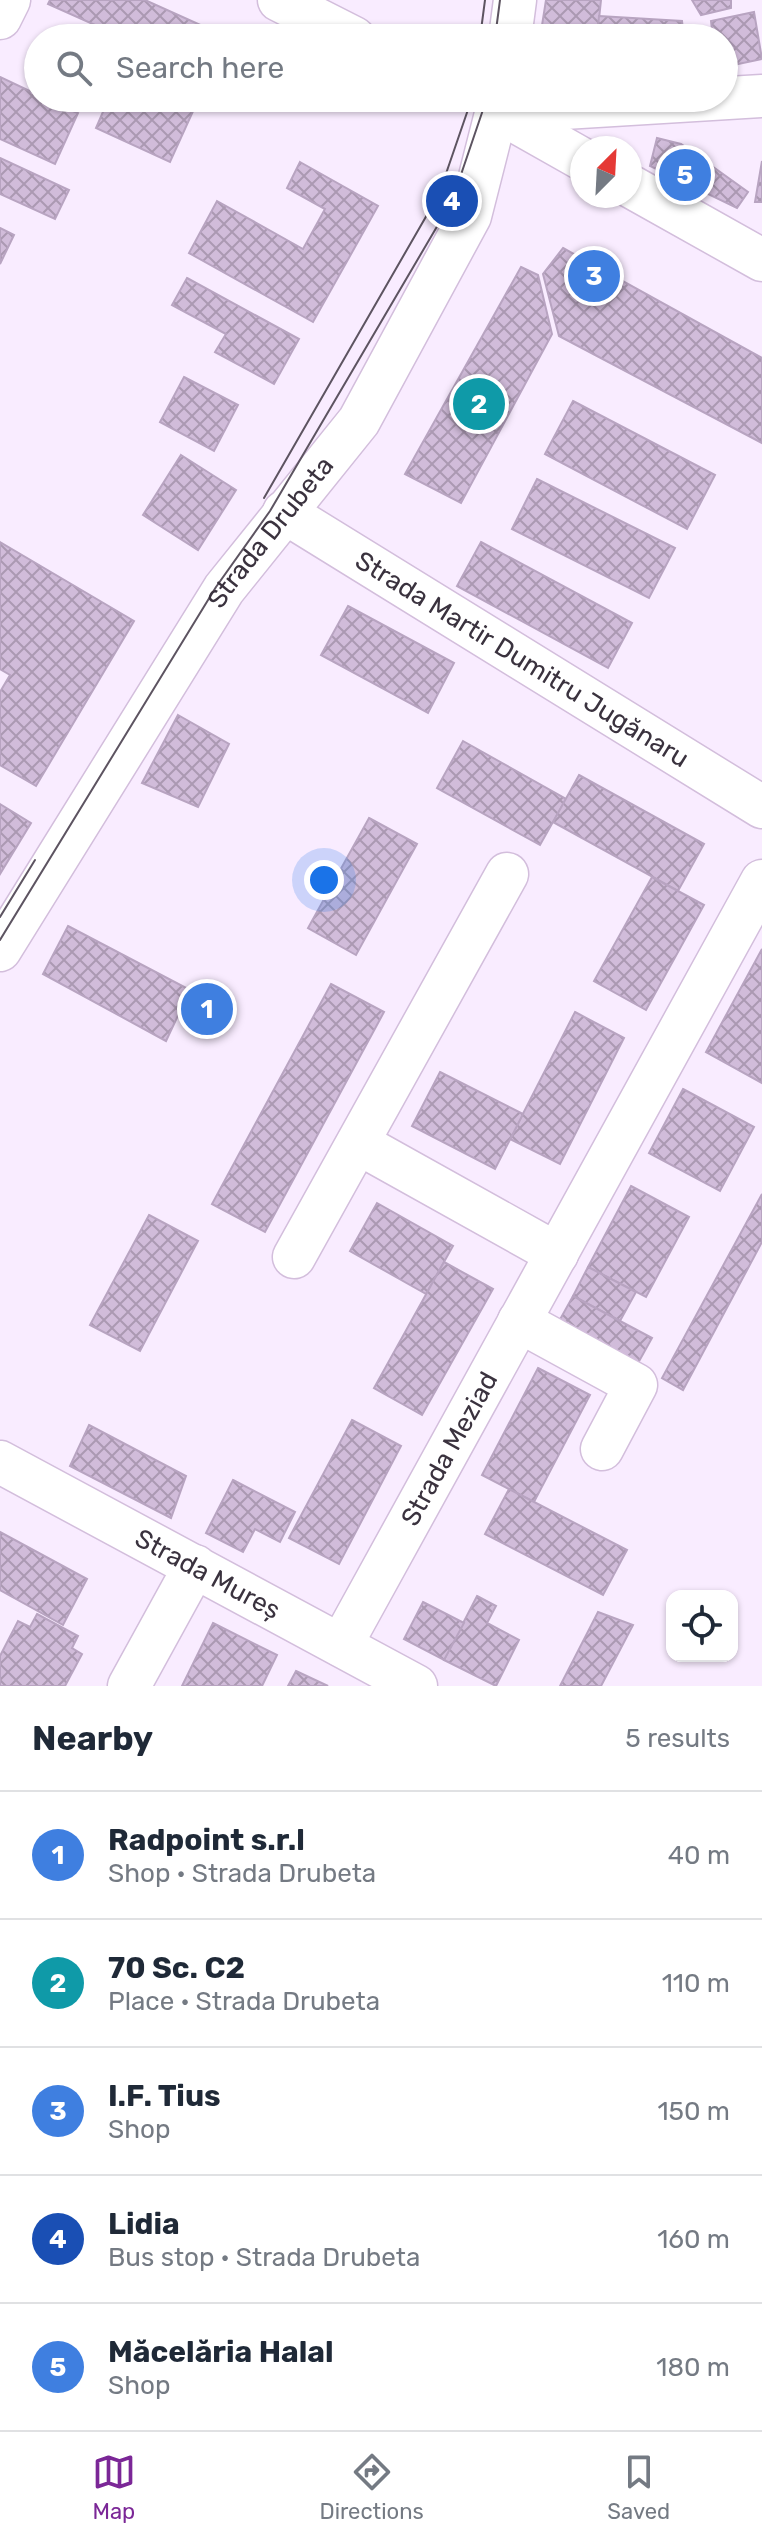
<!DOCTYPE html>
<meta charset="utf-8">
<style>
:root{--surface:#fff;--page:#f2f2f3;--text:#1f2937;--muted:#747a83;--line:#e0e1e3;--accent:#7b2797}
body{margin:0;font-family:Rubik,sans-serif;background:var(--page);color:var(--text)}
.controls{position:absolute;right:24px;bottom:24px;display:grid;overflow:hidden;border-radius:16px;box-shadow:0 2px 6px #0004}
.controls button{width:72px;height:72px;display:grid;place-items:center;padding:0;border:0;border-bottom:2px solid var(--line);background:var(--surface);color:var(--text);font:40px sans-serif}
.compass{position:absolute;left:570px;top:136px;width:72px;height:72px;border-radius:50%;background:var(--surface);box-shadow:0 2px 6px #0004;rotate:24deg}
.you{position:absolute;left:324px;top:880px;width:28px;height:28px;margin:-20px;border:6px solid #fff;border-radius:50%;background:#1a73e8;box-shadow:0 0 0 12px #1a73e833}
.badge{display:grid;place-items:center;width:52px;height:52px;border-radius:50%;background:var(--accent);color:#fff;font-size:26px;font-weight:700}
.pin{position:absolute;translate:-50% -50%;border:4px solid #fff;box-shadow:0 2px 8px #0006}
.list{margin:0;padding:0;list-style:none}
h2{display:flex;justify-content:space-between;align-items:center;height:104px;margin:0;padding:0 32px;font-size:34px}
h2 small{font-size:26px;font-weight:400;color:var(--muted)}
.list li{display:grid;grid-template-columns:52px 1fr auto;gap:24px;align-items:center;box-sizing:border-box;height:128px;padding:0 32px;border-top:2px solid var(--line)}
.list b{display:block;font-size:30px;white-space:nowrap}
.list p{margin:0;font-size:26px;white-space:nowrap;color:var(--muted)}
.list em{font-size:26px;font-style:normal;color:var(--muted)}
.icon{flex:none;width:44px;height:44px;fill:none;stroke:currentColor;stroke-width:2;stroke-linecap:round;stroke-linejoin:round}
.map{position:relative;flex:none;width:762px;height:1686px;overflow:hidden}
.search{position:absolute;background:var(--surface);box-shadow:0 2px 6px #0004;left:24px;right:24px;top:24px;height:88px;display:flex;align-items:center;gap:20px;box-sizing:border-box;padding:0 28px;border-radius:44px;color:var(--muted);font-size:30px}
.sheet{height:744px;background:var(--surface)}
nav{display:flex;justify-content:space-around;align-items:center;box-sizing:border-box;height:112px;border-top:2px solid var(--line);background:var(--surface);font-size:22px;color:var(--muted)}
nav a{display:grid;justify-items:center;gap:4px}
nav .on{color:var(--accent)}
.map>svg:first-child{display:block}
</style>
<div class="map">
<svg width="762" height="1686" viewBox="0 0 762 1686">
<defs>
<pattern id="building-cross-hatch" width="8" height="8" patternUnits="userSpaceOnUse" patternTransform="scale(2)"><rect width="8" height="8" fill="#d1bcda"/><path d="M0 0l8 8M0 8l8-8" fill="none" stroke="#ab99b2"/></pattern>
</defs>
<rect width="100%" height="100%" fill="#f9ecff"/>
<g fill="url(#building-cross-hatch)" stroke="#b8a4c1" stroke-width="2">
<path d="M50,0H145L227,37L124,38L48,4Z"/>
<path d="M546,0H601L597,38H540Z"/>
<path d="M692,0H731V8L701,15Z"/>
<path d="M754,12L762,59L724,67V38H713L711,21Z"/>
<path d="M599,16L682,21L684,38H597Z"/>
<path d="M0,77L38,95V98L78,113L55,164L0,139Z"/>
<path d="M109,98H199L170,162L96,128Z"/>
<path d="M657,138L681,144L748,192L737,208L650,166Z"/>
<path d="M0,158L69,190L55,219L0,194Z"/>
<path d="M762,161V202H755Z"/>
<path d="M300,162L378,206L313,322L189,253L217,201L303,249L325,209L287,188Z"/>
<path d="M0,228L14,235L0,264Z"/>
<path d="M563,248L762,358V443L559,336L543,274Z"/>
<path d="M521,267L538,275L552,334L461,503L405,474Z"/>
<path d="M187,278L299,339L274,384L215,352L226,334L172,305Z"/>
<path d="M184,377L238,405L214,451L160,422Z"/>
<path d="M573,401L715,475L687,529L545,454Z"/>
<path d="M181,455L236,490L198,550L143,515Z"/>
<path d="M537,479L675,548L649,598L512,529Z"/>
<path d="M0,542L134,621L36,786L0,765V692L10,675L0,669Z"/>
<path d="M481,542L632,623L608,668L457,586Z"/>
<path d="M348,606L454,663L428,713L321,655Z"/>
<path d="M178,715L229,744L198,807L142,783Z"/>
<path d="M463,741L566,799L540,845L437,788Z"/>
<path d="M579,775L704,844L678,891L553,822Z"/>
<path d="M0,804L31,823L0,874Z"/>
<path d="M369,818L417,844L356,955L308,928Z"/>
<path d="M652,877L704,905L646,1010L594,981Z"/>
<path d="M68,926L190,990L166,1041L43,974Z"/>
<path d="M762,949V1083L706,1052Z"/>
<path d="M331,984L384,1012L265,1232L212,1204Z"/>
<path d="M575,1012L624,1038L560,1164L510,1139Z"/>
<path d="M440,1072L523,1114L495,1169L412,1126Z"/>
<path d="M683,1089L754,1127L720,1191L649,1153Z"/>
<path d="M631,1186L689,1217L646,1297L588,1267Z"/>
<path d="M762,1194V1242L683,1390L662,1378Z"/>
<path d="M377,1203L453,1246L426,1294L350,1251Z"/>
<path d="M149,1215L198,1241L140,1351L90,1325Z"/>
<path d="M444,1262L493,1289L422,1415L374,1388Z"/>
<path d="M588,1267L636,1292L620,1321L573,1296Z"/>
<path d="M573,1296L652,1338L637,1365L558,1323Z"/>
<path d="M538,1368L590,1395L534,1502L482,1475Z"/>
<path d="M352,1420L401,1446L339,1564L289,1538Z"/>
<path d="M89,1425L186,1476L171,1518L70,1466Z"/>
<path d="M233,1480L295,1512L280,1542L255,1529L243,1552L206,1533Z"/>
<path d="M509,1489L627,1550L603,1595L485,1534Z"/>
<path d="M0,1532L87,1579L63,1625L0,1590Z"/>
<path d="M477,1596L496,1606L487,1623L519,1640L496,1686L444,1660Z"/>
<path d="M423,1602L464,1623L444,1660L404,1639Z"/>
<path d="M598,1612L633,1625L601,1686H560Z"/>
<path d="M37,1614L78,1636L72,1648L82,1654L65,1686H0V1656L18,1621L30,1627Z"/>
<path d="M213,1623L277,1655L262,1686H182Z"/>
<path d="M296,1671L328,1686H288Z"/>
</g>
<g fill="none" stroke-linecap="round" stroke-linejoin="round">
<defs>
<g id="minor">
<path d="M279,0L354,38"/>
<path d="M0,18L9,0"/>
<path d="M510,38L515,0"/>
<path d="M497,111L582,159"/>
<path d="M498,112L762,96"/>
<path d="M630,186L762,260"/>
<path id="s1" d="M284,512L762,807"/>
<path id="s2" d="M0,950L224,589L359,421L470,216L500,98"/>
<path d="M358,1143L557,1254"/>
<path d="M294,1257L507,874"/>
<path d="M519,1321L636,1385L602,1449"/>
<path id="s3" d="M0,1462L416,1686"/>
<path id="s4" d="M341,1645L762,881"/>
<path d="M129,1686L195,1566"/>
</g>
</defs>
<use href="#minor" stroke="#d3bedc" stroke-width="45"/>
<use href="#minor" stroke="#fff" stroke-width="42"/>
<g stroke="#5d5461" stroke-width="2">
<path d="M480,38L485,0"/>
<path d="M495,38L500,0"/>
<path d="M264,498L439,194L472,98"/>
<path d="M0,917L35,860"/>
<path d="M0,940L216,587L270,511L452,201L487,98"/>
</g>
</g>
<g text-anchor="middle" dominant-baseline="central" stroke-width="6" stroke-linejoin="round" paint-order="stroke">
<g font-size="26" fill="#3a323e" stroke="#fff">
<text stroke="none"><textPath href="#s2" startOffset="498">Strada Drubeta</textPath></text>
<text stroke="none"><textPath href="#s1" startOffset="280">Strada Martir Dumitru Jugănaru</textPath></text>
<text stroke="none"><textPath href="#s4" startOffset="224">Strada Meziad</textPath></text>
<text stroke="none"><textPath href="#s3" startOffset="236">Strada Mureș</textPath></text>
</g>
</g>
</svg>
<div class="controls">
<button><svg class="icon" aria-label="locate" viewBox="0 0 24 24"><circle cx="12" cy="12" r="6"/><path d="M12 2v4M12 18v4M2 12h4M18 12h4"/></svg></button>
</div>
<svg class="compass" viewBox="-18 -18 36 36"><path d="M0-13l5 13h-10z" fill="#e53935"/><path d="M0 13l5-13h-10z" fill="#747a83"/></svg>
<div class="you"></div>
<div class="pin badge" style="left:207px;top:1009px;background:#3f7fe0">1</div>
<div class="pin badge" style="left:479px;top:404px;background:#0f9aa8">2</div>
<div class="pin badge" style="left:594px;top:276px;background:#3f7fe0">3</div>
<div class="pin badge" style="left:452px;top:201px;background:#1a4fb4">4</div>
<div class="pin badge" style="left:685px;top:175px;background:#3f7fe0">5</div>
<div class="search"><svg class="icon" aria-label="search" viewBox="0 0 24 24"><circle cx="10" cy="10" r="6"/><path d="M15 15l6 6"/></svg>Search here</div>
</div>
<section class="sheet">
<h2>Nearby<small>5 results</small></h2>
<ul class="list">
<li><span class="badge" style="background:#3f7fe0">1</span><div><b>Radpoint s.r.l</b><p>Shop · Strada Drubeta</p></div><em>40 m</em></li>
<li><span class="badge" style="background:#0f9aa8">2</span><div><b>70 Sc. C2</b><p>Place · Strada Drubeta</p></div><em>110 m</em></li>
<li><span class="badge" style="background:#3f7fe0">3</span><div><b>I.F. Tius</b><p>Shop</p></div><em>150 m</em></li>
<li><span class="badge" style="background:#1a4fb4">4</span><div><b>Lidia</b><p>Bus stop · Strada Drubeta</p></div><em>160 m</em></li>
<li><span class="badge" style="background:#3f7fe0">5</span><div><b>Măcelăria Halal</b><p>Shop</p></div><em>180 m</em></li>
</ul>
</section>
<nav>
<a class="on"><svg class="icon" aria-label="map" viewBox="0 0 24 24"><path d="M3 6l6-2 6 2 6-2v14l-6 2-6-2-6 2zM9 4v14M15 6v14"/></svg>Map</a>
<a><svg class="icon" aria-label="directions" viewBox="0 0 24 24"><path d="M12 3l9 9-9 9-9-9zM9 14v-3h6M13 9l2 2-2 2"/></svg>Directions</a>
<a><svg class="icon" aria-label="saved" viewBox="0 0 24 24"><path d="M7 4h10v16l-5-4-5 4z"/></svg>Saved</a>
</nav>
